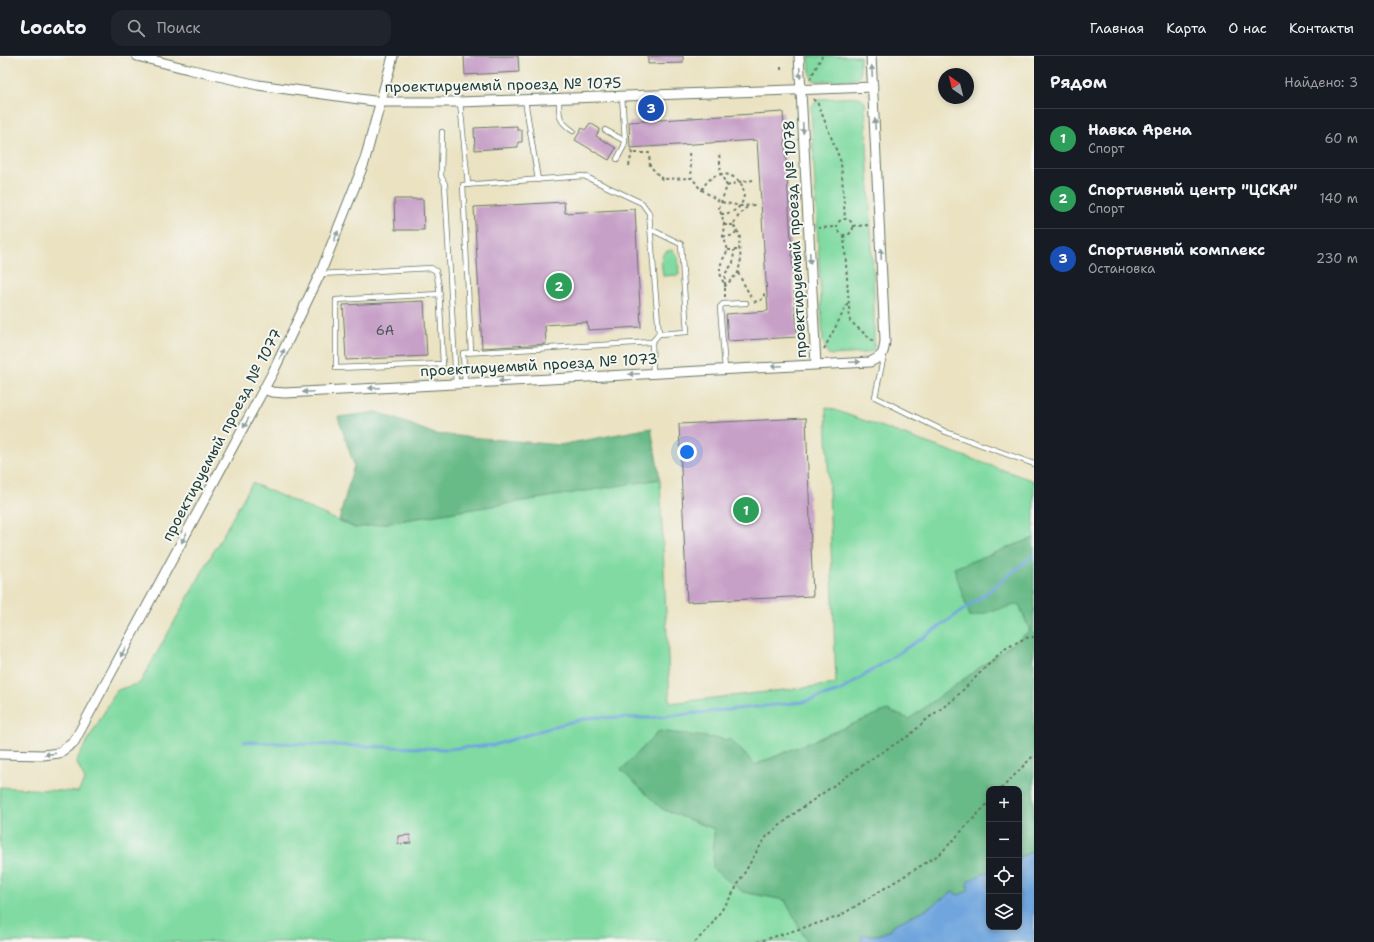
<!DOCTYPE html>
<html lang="ru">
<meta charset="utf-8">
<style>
:root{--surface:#171b24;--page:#20242c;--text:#f1f3f6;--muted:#9ea1a6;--line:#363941;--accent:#c8321e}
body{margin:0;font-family:"Shantell Sans",sans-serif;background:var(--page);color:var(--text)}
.controls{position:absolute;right:12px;bottom:12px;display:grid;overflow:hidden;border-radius:8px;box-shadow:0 2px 6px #0003}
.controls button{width:36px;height:36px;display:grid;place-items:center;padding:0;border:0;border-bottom:1px solid var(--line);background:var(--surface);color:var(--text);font:20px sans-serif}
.compass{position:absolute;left:938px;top:12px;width:36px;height:36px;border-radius:50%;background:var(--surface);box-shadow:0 2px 6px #0003;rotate:325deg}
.you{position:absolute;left:687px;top:396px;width:14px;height:14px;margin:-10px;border:3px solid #fff;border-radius:50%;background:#1a73e8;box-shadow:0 0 0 6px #1a73e833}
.badge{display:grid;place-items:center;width:26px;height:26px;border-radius:50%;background:var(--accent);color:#fff;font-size:13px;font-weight:700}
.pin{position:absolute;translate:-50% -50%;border:2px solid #fff;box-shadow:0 1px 4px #0006}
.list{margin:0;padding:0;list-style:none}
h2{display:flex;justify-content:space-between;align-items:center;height:52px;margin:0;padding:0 16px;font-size:17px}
h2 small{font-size:13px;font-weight:400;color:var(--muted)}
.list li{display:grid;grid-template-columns:26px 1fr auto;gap:12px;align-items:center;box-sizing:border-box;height:60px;padding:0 16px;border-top:1px solid var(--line)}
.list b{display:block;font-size:15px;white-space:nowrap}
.list p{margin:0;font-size:13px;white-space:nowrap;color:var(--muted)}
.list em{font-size:13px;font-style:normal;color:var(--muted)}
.icon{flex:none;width:22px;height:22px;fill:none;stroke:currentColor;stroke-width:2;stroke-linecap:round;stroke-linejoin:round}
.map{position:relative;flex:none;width:1034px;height:886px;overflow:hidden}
header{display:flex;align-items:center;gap:24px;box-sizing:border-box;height:56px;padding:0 20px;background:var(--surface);border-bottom:1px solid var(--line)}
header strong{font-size:19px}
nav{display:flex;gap:22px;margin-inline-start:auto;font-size:14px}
.search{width:280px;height:36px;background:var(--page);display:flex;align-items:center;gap:10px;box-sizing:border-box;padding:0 14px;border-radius:12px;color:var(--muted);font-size:15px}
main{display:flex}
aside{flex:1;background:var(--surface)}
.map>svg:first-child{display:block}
</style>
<header>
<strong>Locato</strong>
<div class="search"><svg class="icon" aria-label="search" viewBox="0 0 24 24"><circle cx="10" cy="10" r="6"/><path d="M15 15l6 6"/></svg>Поиск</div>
<nav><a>Главная</a><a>Карта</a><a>О нас</a><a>Контакты</a></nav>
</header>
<main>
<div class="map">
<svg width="1034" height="886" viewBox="0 0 1034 886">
<rect width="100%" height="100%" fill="#f6f6f2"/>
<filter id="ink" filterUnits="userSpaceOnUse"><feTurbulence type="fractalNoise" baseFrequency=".025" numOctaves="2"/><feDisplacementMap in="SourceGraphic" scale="8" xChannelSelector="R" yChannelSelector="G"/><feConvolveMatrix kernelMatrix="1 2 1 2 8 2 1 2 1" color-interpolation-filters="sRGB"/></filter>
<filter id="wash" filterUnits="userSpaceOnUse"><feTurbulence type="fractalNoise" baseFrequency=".012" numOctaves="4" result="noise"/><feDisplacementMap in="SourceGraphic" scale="16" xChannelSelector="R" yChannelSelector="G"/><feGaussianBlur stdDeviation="0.9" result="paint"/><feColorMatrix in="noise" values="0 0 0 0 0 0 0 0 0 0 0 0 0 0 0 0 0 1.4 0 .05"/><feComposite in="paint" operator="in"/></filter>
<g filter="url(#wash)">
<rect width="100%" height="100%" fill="#eae2c1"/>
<g fill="#80daa1" stroke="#508c6a">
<path d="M809,0H860V18L858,22L852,24L817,25L813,24L810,15Z"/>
<path d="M860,41L865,46L874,238V292L872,295L866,297L831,299L827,297L823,285L811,52L815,46L820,43Z"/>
<path d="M672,194L678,201L679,219L663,220C662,209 657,196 672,194Z"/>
<path d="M826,351L1034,425V482L954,512L1019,548L1030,575L909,663L887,654L755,709L731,684L662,753L714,773L743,836L785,844L807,886H0V731L78,736L85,724L76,705L117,634L140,627L252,427L355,472L660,423L670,647L836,628Z"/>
</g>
<g fill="#68ba87" stroke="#447c5e">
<path d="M378,356L435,378L560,389L651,372L660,423L355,472L339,464L354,409L338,361Z"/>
<path d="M1034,482V794L1023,800H1019V733H989V815L981,818L968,835L958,839L952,836L927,853L895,868L889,875L877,879H863L861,886H807L785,844L743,836L713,813L714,773L662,753L621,714L659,675L731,684L755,709L887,654L909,663L1030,575L1019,548L970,561L954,512Z"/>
</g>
<path fill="#70a5dd" stroke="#487188" d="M1034,794V886H861L862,879H877L889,875L895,868L927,853L952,836L958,839L968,835V825L989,815V871H1019V800H1023Z"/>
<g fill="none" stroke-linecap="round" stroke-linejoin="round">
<path stroke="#70a5dd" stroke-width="3" d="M244,686L448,693L494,689L559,669L592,661L649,662L803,646L840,635L939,571L980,542L1034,499"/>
</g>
<g id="blocks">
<g fill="#c7a0c8">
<path d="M464,0H518L519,16L465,19Z"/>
<path d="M648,0H683V7L648,8Z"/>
<path d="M783,56L797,281L728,285L726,258L768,255L757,84L630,92L629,66Z"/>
<path d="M590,67L600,73L596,80L616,92L609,104L575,84L582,72L585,74Z"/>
<path d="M517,70V74H522V86H518V91L475,94L474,72Z"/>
<path d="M394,143H423L424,174H395Z"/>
<path d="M564,146L565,157L635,153L641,271L588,274L587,266L545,269L546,288L482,292L474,151Z"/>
<path d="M424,245L427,300L346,304L343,249Z"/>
<path d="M806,362L813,540L687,546L679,368Z"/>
<path d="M410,779L411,787L398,788V780Z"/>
</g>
</g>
</g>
<g filter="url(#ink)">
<use href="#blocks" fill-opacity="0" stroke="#667765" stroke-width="1"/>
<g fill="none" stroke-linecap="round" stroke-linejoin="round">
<defs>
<g id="lane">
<path d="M559,43C559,60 558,65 573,75"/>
<path d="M525,44L538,124"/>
<path d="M460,46L468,129"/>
<path d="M605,74L625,85"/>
<path d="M442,76L441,120L445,128L456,328"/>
<path d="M617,103L624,90L625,85L622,40"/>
<path d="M650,173L681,188L687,276L659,278"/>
<path d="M320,218L431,212L436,215L439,231L443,308L336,312V244L440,238"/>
<path d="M471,296L463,129L584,120L642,147L649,157L659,278L652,286"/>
<path d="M884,299L875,341L946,376L1034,408"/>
<path d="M725,313L720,251L723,248L746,247"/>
<path d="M465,327L463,297L652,286L653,317"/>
</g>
<g id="street">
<path d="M137,0L188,13L258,29L381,46H460L873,31"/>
<path d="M799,0L816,308"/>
<path d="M264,333L272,336L285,337L870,306C883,300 884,298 885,284L871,0"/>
<path d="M0,698L43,699L59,697L74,686L273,316L320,218L364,107L393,0"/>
</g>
</defs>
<use href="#lane" stroke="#667765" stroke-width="6"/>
<use href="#street" stroke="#667765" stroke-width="11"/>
<g stroke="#667765" stroke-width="2" stroke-dasharray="3 3" stroke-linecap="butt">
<path d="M781,11V17"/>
<path d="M810,23L822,0"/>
<path d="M813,43L818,48L841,106L845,163"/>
<path d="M630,94L634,97H649L650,110L662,123L692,122L696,127L700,133L721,146L741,150L756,149"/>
<path d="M689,97L692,122"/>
<path d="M629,110L632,96"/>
<path d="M727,130L739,126L753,124"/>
<path d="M702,134C706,125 712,120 721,118L719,96"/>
<path d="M721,158C753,157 750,118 721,118L727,130L719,152L724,166L723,180L728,194C719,210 717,213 725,230L738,217L741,203L739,191L740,179L733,169L739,159L749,149"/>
<circle cx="845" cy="171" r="8"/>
<path d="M724,169H733"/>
<path d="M853,170L871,169"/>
<path d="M818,172L837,171"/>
<path d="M844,179L850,265L874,286H876"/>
<path d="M723,180C729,181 733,180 737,175"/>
<path d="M728,194H737L739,191"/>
<path d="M738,217L752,243"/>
<path d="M725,241V218L733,207L734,194"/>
<path d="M754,246L761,244L764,241V236"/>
<path d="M824,293L848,247"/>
<path d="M1001,733L1034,699"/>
<path d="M695,886L709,872L730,842L757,795L767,780L799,754L877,699L910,679L927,663L953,644L1003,594L1025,582L1034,581"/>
<path d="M757,886L838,861L940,798L989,746"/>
</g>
<use href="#lane" stroke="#fff" stroke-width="4.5"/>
<use href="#street" stroke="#fff" stroke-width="9"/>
</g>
<defs><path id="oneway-solid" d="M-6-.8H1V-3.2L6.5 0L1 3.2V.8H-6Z"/></defs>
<g fill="#8f9e9a">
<use href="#oneway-solid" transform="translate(872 15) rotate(-93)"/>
<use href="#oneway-solid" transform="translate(800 17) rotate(87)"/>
<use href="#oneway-solid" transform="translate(875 68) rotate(-93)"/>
<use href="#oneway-solid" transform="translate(803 72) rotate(87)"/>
<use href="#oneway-solid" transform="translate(336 180) rotate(-68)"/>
<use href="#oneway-solid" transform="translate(881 198) rotate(-93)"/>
<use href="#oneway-solid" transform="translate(810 202) rotate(87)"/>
<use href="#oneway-solid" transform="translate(282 298) rotate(-64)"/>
<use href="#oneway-solid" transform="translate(855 306) rotate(-3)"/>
<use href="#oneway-solid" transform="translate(777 310) rotate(177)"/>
<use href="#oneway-solid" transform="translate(634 318) rotate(177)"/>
<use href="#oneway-solid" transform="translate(504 325) rotate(177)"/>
<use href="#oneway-solid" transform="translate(374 332) rotate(177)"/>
<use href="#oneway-solid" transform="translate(308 336) rotate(177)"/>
<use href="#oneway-solid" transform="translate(246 367) rotate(118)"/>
<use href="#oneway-solid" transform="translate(184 482) rotate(118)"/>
<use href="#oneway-solid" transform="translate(123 596) rotate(118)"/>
<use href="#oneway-solid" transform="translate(50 698) rotate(174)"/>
</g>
</g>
<g text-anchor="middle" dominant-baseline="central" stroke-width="4" stroke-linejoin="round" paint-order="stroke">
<g font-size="13" fill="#495659">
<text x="385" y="274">6А</text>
</g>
<g font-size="15" fill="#1f3d34" stroke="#f6f6f2">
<text transform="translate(503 29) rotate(-1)">проектируемый проезд № 1075</text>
<text transform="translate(795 183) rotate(-93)">проектируемый проезд № 1078</text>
<text transform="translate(539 309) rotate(-3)">проектируемый проезд № 1073</text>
<text transform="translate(222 379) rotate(-62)">проектируемый проезд № 1077</text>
</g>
</g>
</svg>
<div class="controls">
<button>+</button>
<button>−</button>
<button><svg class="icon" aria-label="locate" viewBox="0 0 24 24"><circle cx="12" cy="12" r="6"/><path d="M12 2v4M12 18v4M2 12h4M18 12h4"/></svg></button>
<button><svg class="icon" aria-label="layers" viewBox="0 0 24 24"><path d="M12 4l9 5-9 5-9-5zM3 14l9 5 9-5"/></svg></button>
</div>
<svg class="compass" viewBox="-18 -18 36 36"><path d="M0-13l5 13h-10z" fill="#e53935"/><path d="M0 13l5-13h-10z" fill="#9ea1a6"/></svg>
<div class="you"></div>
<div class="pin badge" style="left:746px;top:454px;background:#2e9e5b">1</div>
<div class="pin badge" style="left:559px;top:230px;background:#2e9e5b">2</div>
<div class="pin badge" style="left:651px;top:52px;background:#1a4fb4">3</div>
</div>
<aside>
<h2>Рядом<small>Найдено: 3</small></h2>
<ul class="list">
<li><span class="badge" style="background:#2e9e5b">1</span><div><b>Навка Арена</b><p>Спорт</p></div><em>60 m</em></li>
<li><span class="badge" style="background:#2e9e5b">2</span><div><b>Спортивный центр &quot;ЦСКА&quot;</b><p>Спорт</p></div><em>140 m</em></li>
<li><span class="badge" style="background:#1a4fb4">3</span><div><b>Спортивный комплекс</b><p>Остановка</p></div><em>230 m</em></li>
</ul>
</aside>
</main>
